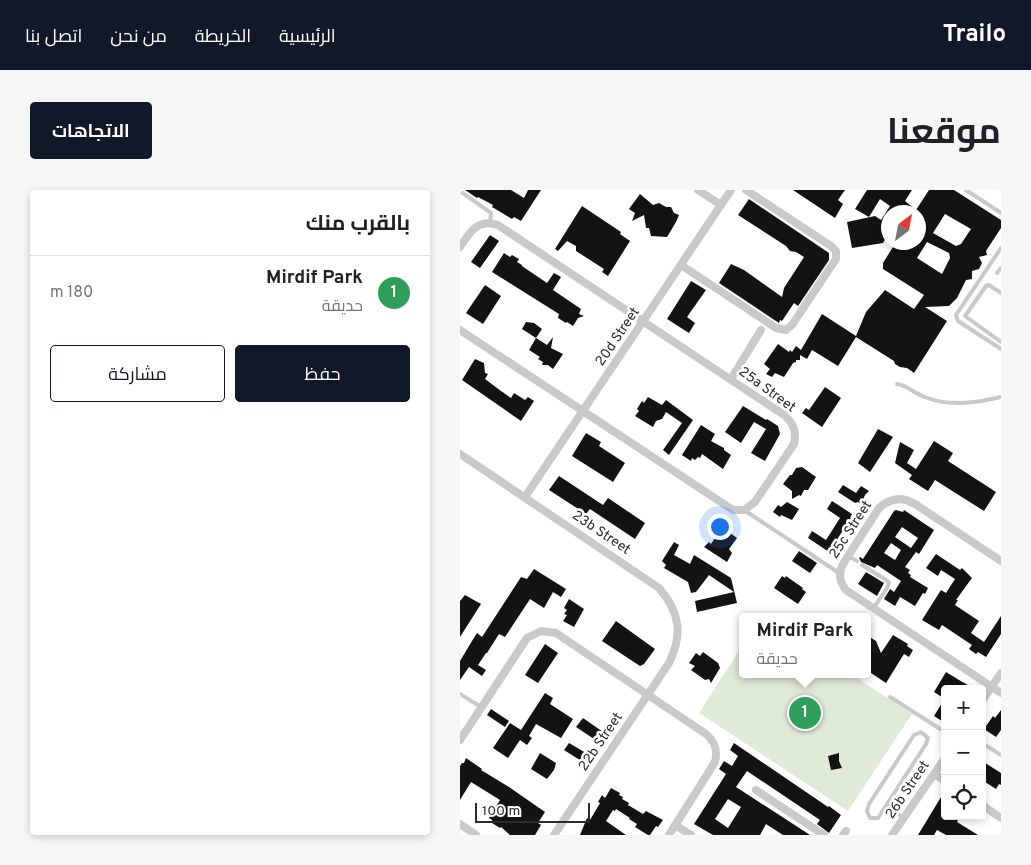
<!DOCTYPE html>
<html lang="ar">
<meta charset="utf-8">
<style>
:root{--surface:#fff;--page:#f6f6f6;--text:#202124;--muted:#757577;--line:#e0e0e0;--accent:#111827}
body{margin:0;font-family:Overpass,Cairo,sans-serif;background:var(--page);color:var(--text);direction:rtl}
.controls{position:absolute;right:15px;bottom:15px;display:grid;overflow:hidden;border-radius:5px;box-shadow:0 2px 8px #0003}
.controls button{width:45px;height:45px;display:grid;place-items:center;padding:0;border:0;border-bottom:1px solid var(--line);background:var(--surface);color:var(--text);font:25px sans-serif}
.compass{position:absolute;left:421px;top:15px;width:45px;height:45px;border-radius:50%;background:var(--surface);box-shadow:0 2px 8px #0003;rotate:32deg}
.scale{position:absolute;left:15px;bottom:12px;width:115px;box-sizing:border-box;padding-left:5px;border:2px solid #2c2c2c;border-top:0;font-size:14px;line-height:18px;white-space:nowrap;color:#2c2c2c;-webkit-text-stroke:4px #fff;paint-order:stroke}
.you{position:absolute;left:259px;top:336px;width:18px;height:18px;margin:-12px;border:4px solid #fff;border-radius:50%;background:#1a73e8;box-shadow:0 0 0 8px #1a73e833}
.badge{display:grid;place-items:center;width:32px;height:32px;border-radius:50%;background:var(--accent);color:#fff;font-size:16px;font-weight:700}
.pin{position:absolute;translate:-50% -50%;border:2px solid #fff;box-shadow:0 1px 5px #0006}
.popup{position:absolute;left:279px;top:423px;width:132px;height:65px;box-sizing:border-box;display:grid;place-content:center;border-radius:5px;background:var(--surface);filter:drop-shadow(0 1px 4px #0005);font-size:16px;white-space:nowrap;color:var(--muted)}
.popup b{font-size:19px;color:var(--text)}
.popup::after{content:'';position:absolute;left:50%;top:100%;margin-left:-10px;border:10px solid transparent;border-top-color:var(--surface)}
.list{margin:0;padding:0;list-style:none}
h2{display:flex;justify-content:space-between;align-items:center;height:65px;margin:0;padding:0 20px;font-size:21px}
h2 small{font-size:16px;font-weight:400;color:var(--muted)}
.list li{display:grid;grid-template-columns:32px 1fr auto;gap:15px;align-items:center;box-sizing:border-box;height:75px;padding:0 20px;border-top:1px solid var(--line)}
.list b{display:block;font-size:19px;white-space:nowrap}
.list p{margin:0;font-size:16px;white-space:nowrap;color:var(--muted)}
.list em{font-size:16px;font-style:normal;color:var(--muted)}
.actions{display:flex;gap:10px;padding:15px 20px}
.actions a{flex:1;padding:11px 0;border:1px solid var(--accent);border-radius:5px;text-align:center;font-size:18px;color:var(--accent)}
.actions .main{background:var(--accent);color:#fff}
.icon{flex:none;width:28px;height:28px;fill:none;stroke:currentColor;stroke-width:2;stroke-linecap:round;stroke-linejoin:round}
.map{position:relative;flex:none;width:541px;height:645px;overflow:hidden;direction:ltr;border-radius:5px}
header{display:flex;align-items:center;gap:30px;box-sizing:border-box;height:70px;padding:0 25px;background:var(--accent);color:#fff}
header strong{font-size:24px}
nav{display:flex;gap:28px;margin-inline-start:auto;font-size:18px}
.intro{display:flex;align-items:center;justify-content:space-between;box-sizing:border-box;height:120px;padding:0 30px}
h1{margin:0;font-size:35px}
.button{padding:12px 22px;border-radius:5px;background:var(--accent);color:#fff;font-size:18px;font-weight:700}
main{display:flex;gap:30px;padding:0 30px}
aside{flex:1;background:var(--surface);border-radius:5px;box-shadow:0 2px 8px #0003}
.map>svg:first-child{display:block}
</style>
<header>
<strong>Trailo</strong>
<nav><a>الرئيسية</a><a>الخريطة</a><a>من نحن</a><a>اتصل بنا</a></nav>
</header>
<div class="intro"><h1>موقعنا</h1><a class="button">الاتجاهات</a></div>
<main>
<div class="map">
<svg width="541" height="645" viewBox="0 0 541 645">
<rect width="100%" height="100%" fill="#fff"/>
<path fill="#dfead9" d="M282,456V484H391L452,524L388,621L239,523Z"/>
<g fill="#131313" fill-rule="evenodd">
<path d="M5,0H51L64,8L68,0H81L61,31L54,27L52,29L32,17L33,15L18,7L17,8Z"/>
<path d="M333,0H385L378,10L383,14L375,28Z"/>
<path d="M407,0H452L445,11L456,20L469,0H494L541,30V38L526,61L527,65L519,67L522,73L519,79L512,81V89L506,90L497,108L489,116L465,117L487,131L454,183L447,178L440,177L435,174L434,171L396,147L378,176L352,160L347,169L340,165V170H336V172L333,173L324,187L315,183L312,187L306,184L310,179L304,174L318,154L329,162L330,160L332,162L336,156L341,160L362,124L396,146L406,122L425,100L454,119L464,105L423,79V73L436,52H458V22H428V44L423,53L392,58L387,32L415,26L421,30L430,16L420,9L409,27L395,19ZM485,24L511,39L501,54L496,56L473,43ZM467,52L489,63L490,68L482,84L457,68Z"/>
<path d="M180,4L193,15L199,13L206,17H211L214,23L219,25L216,32L207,47L191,46L189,38H186L184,25L172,31L175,23L169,19Z"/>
<path d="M289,9L369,63V70L338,116L334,113L322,131L320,130L319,133L259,93L271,74L284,80L322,107L324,98L344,67L336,62L330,61L326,56L278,25Z"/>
<path d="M122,16L161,42L160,44L170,51L148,86L142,82L144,79L116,61V56L107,51L98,61L95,59Z"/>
<path d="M30,45L39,51L20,78L11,72Z"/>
<path d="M44,63L50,67L52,65L59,69L57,72L62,75V76L87,93L94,83L101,87L93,100L121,119L119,124L124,126L118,128L113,136L107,132L106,133L98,128L99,124L32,82Z"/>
<path d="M231,91L246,100L227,127L235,133L229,143L207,129Z"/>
<path d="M25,95L41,106L23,134L6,123Z"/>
<path d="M66,132L74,133L82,139L76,148L62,139Z"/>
<path d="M93,147L91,158L103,164L93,179L88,175H82L83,172L78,169L80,167L69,160L76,148L87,155Z"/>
<path d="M15,169L24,173L25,183L28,184L25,189L41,201L51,208L54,203L65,210L68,207L74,211L61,231L2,190Z"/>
<path d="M365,197L381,208L362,237L342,223L346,218L349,220Z"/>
<path d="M188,207L202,215L206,210L233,230L209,265L203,260L222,233L206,222L202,229L196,231L193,237L175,226L179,221L177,219L182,211L184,213Z"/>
<path d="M283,216L306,230L307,229L318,236L320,244L305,271L291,263L306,239L294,232L281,253L265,242Z"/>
<path d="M241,235L255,244L251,251L264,258V260L271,265L263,279L242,264L240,268L238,267L235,270L232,268L231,271L222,265Z"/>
<path d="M418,239L433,247L410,282L398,273Z"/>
<path d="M126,243L141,252L139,256L165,273L153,292L112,266Z"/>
<path d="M474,251L493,263L488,271L536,302L524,321L475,290L468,301L449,289L452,285L435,273L440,252L454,260L447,273L456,279Z"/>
<path d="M342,277L356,287L348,300H344L341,306L339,305L332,309V301L323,294L330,285H332L336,278Z"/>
<path d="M99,286L143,315L148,308L185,333L175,349L130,319L126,324L89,300Z"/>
<path d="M383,295L396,303L401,296L409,301L405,305L401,314L398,312L395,313L378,302Z"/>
<path d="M372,311L392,324L390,328H391L369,362L348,348L352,341L366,350L380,328L367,319Z"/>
<path d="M327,312L339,319L332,330L321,325L320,327L313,322L318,315L321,317Z"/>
<path d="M436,320L443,322L444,320L474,340L459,364L456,362L445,377L450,380L448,383L451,385L450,387L468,398L465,404L463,403L455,416L440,407L435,416L424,409L430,399L434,402L441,391L417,375L415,378L401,372L399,368L400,367L403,369L434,321ZM442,337L458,348L451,358L435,347ZM431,353L441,360L435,370L424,363Z"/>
<path d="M262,337L277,348L269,359L272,363L267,372L244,357L249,352L251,354Z"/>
<path d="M214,352L219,355L214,365L230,374L234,365L271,388L277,413L237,422L235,411L274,402L249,385L236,402L231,403L228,392L204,378L206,375L202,371Z"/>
<path d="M339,361L357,373L350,383L332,371Z"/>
<path d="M476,364L500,380L502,378L512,388L496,410H498L495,415L519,431L511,443L524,452L541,426V444L526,467L518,462L516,464L509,459L512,455L482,435L479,440L462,430L481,400L486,403L495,389L481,380L478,386L466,378Z"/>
<path d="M74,379L106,399L101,407L93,402L84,418L70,409L45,447L39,444L27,463H26L18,475L26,480L22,486L9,477L0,490V471L12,451L17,443L22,447L61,387L67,389Z"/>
<path d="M406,382L424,393L417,406L398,394Z"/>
<path d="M322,386L325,388L326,386L343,398L342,399L346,402L338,414L314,398Z"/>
<path d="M5,405L21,414L0,447V411Z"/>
<path d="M109,409L124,419L114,437L103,431L107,425L104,424L107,420L104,418Z"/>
<path d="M156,431L195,459L184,474L180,476L142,451Z"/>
<path d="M433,445L448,454L447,456L453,460L449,467L444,464L426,493L408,481V446L416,451L421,463Z"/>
<path d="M85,454L98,463L78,493L65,485Z"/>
<path d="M243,462L258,473L260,478L251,493L249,489L245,490L231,480L235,476L229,473L236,463L240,466Z"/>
<path d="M486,482L499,490L515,499H485L482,507L474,502Z"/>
<path d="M85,503L93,508L90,514L113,529L101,548L76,534L69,546L72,548L67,555L60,550L48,568L33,558L50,533L61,540Z"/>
<path d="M485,508V533L474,526Z"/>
<path d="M31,519L49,531L45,537L27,525Z"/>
<path d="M541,520V540L536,547L524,539L533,526L535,528Z"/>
<path d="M123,528L146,544L140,553L116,537Z"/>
<path d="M109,553L131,566L126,574L104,560Z"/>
<path d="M274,553L368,617L369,616L381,625L369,643L357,634L360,630L287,581L276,597L350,645H323L306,634L300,645H253L234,634L266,584L259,579L264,571L272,576L278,566L270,560ZM268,609L281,617L268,638L255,629Z"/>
<path d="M80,563L96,573L94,580L87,589L71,579Z"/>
<path d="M379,563V571L382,578L371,580L368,566Z"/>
<path d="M6,568L22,579L21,580L49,597L85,622L78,633L81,635L75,645H50L41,637L40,638L32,633V630L29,628L40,610L11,592L0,610V576L2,573H4Z"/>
<path d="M522,571L541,583V595L539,594L536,599L522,590Z"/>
<path d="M151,598L160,603L159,605L163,607L162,609L169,613L168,615L183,624L186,621L203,630L198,637L196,636L190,645H188L175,637L177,634L169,629L170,628L156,619L155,621L153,620L146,631L166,645H120L127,628L130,630L140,613L138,612L142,605L145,608Z"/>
<path d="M481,607L485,610V626H500L497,632L518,645H486L477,640L474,645H458Z"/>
</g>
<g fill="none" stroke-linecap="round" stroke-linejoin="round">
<g stroke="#c9c9c9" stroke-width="4">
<path d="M506,0L541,23"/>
<path d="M0,1L31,23L30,33"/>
<path d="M541,58L496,125L498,131L541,159"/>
<path d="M537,83L541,78"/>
<path d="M541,103L529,95L526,96L505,126L541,152"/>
<path d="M437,194C447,195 455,204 465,207C489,217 516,213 541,207"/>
<path d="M284,320L379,383"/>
<path d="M388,366L397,371"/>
<path d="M402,375L426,390L429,393L427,398L413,419"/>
<path d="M0,504L21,517"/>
<path d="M430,507L485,542"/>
<path d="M461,542L468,548L466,554L418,628H410L407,621L409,614L454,545Z"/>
<path d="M522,553L541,565"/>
<path d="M428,615L443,628"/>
</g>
<g stroke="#c9c9c9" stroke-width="8">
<path d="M238,0L261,15"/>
<path d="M0,57C10,42 18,28 38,35L324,225C334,233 337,242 334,254L295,312L284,320H273L0,140"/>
<path d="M221,75L316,138L326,140L332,135L376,69V61L371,56L286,0"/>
<path d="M271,189L301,140"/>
<path d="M0,264L199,398C220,422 223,445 209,473L94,645"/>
<path d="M65,307L271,0"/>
<path d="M541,371L455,314C442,306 430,308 419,318L383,374C378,383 379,391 386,400L541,503"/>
<path d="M522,511L541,483"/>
<path d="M0,550L67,448L81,441L96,443L246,544C255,552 258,560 255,572L209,645"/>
<path d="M474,584L485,591"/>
<path d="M296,600L364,645"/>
<path d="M522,615L541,628"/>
<path d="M0,634L16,645"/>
<path d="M215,635L231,645"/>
<path d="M383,645L386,641"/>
<path d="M432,645L485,568"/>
</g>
</g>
<g text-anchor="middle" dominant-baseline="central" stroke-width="5" stroke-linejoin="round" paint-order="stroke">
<g font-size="14" fill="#2c2c2c" stroke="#fff">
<text transform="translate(158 147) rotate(-56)">20d Street</text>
<text transform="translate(307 200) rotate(36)">25a Street</text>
<text transform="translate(391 340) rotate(-57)">25c Street</text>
<text transform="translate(141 343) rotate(34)">23b Street</text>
<text transform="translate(141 552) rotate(-56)">22b Street</text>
<text transform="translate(448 600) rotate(-56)">26b Street</text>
</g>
</g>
</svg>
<div class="controls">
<button>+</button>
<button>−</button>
<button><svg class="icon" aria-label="locate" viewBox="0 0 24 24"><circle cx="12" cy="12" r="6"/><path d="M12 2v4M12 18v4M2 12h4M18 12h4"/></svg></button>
</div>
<svg class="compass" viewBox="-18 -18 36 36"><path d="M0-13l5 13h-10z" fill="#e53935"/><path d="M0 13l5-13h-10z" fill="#757577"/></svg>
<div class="scale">100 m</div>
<div class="you"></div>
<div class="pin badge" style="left:345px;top:523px;background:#2e9e5b">1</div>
<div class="popup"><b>Mirdif Park</b>حديقة</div>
</div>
<aside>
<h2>بالقرب منك<small></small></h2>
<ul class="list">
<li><span class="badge" style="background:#2e9e5b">1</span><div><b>Mirdif Park</b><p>حديقة</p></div><em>180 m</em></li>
</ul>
<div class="actions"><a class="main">حفظ</a><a>مشاركة</a></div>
</aside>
</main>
